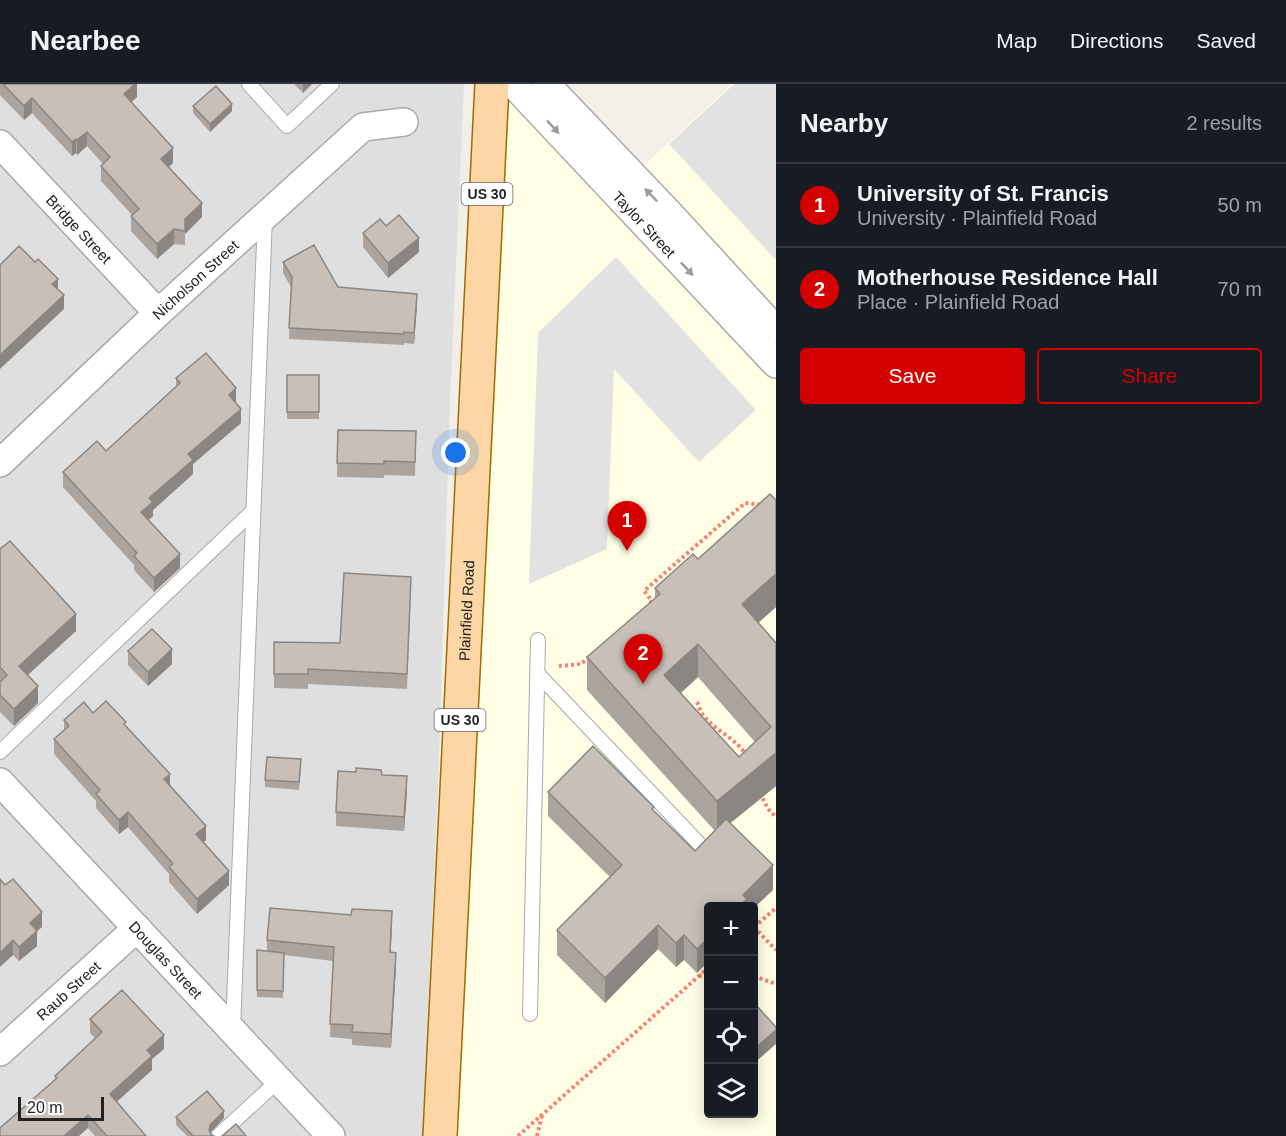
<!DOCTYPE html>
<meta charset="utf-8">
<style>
:root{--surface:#171b24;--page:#20242c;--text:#f1f3f6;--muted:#9ea1a6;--line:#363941;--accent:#d40000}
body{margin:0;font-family:Helvetica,sans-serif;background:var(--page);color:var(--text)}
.controls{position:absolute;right:18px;bottom:18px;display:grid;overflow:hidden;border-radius:6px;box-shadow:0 3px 15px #0003}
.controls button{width:54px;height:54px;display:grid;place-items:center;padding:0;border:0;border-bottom:2px solid var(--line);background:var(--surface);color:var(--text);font:30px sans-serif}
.scale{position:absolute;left:18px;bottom:15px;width:86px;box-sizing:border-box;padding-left:6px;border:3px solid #222;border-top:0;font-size:16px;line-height:21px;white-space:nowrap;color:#222;-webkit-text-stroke:4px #fff;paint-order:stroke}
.you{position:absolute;left:456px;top:369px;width:21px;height:21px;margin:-15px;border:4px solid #fff;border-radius:50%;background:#1a73e8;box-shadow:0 0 0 9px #1a73e833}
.badge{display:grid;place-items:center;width:39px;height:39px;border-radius:50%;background:var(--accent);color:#fff;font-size:20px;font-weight:700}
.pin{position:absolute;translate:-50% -50px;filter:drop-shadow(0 2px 3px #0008)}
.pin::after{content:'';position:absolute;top:32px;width:21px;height:18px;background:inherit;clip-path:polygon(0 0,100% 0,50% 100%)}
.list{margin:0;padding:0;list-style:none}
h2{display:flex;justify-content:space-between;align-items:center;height:78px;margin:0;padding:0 24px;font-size:26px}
h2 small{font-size:20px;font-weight:400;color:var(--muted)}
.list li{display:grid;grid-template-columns:39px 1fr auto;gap:18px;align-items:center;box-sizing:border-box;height:84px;padding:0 24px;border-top:2px solid var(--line)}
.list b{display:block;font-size:22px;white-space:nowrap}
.list p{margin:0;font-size:20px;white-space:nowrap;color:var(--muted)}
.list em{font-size:20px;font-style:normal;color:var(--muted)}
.actions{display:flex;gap:12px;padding:18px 24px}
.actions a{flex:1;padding:14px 0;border:2px solid var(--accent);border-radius:6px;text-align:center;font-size:21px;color:var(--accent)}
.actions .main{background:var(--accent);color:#fff}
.icon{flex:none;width:33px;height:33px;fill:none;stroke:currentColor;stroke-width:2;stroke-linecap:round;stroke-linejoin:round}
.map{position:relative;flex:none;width:776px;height:1052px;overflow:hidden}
header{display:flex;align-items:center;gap:36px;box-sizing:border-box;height:84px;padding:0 30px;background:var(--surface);border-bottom:2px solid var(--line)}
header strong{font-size:28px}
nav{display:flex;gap:33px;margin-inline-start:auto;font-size:21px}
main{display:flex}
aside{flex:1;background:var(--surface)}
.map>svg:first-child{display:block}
</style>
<header>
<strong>Nearbee</strong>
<nav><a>Map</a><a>Directions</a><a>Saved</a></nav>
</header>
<main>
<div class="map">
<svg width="776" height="1052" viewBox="0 0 776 1052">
<rect width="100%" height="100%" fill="#f2efe9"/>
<path fill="#e0dfdf" d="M0,0H464L450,316L438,708L422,1052H0Z"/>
<path fill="#ffffe5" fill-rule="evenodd" d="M499,0L611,112L732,0H776V1052H451ZM708,822H754V1030H708Z"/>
<g fill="#e2e2e2">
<path d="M734,0H776V176L669,60Z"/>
<path d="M616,173L756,326L699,378L614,285L607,465L529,500L538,249Z"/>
</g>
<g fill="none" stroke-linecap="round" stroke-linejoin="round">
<defs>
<g id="service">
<path d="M249,0L287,42L332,0"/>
<path d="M537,589L705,766"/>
<path d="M0,668L253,427"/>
<path d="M530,930L538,556"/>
<path d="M233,945L265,133"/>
<path d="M218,1052L279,996"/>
</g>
<g id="minor">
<path id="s1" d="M513,0L776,280"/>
<path d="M546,0L668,128L776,246"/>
<path id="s2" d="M0,60L158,229"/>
<path id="s3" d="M0,379L158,229L363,43L404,38"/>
<path id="s4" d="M0,698L331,1052"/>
<path id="s5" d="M0,968L137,844"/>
</g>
<g id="primary">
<path id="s6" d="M440,1052L492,0"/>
</g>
</defs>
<use href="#service" stroke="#a9a9a9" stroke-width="16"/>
<use href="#minor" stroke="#a9a9a9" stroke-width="30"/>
<use href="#primary" stroke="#a06b00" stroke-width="36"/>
<g stroke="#fa8072" stroke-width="4" stroke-dasharray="3 3" stroke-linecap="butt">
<path d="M650,519L652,517L644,507L745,419L764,421"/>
<path d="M559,582L581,580L590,572"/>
<path d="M697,618C699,622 700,627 703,631C715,647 736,654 746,671"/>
<path d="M760,709L768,725L776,733"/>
<path d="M754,843L776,866"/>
<path d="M754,843L776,824"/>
<path d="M699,892L708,890"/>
<path d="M754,892L776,900"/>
<path d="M518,1052L708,884"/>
<path d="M537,1052L542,1031"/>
</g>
<use href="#service" stroke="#fff" stroke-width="14"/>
<use href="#minor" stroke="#fff" stroke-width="27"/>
<use href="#primary" stroke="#fcd6a4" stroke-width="33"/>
</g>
<g fill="#aba49e" fill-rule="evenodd">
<path d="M0,0H137V13L131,18L173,79L169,83L202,133L185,150V161L174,160L157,175L131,147V132L132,131L101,97V82L103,80L87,62L77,71L76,69L72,72L32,29L24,36L0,11Z"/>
<path d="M294,0H312L303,9Z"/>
<path d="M193,22L232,27L210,48L193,29Z"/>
<path d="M386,142L419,168L388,194L363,163V149Z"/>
<path d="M283,178L338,203L417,221L414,260L404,259V261L289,255L291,203L283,189Z"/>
<rect x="287" y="291" width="32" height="44"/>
<path d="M176,294L236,319L241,339L193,380V390L153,426V432L148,436L180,484L154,508L134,486V481L63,403V388L106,367L176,303Z"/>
<path d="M338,346L416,347L415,392L384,391V394L337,393Z"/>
<path d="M776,416V523L758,539L776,559V702L730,739L773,806L753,822L697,889L684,876L676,883L658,865L605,919L557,871V846L610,793L548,732V708L654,727L695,767L715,747L587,606V573L655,514V504L698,475ZM698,593L755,658L739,673L681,609Z"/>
<path d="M0,465L76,547L27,591L38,619L14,642L0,628Z"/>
<path d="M411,507L407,605L308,600V605L274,604V558L340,559Z"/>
<path d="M128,567L172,580L148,602L128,581Z"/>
<path d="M93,629L126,642L170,701L206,756L204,758L229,801L197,830L169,798V790L128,743L119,750L96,724V717L54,670V655L64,647V636Z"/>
<path d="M301,683L299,706L265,703V696Z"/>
<path d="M382,691L407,707L404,747L336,742V728Z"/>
<path d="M0,795L42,843L37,847V862L19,877L13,871Z"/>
<path d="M392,841L390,868L396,882L391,964L352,961V955L330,953L333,877L284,871L283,914L257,913V906L267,867V856Z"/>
<path d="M90,935L164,965L152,975V986L116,1018L146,1052H95L88,1044L55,996V992L95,954L90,949Z"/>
<path d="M176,1033L224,1034L210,1048L214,1052H187L176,1041Z"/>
</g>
<g fill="#8b8681">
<path d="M135,0H137V13L124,25V10Z"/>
<path d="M303,0H312L303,9Z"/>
<path d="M32,14V29L24,36V22Z"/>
<path d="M232,20V27L210,48V40Z"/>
<path d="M87,48V62L77,71V56Z"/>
<path d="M76,55V69L72,72V58Z"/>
<path d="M173,64V79L161,89V75Z"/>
<path d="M202,119V133L185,150V135Z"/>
<path d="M174,145V160L157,175V160Z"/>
<path d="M419,154V168L388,194V179Z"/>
<path d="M58,195V209L52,200Z"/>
<path d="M417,210V221L414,260V249Z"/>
<path d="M64,211V225L0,285V271Z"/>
<path d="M236,304V319L229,311Z"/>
<path d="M241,325V339L193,380V390L153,426V432L141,443V428L149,414L188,370Z"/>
<path d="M180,470V484L154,508V494Z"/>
<path d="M776,490V523L742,553V520Z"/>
<path d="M76,530V547L19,599V582Z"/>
<path d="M698,560V593L664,624V591Z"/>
<path d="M172,565V580L148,602V588Z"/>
<path d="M38,602V619L14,642V625Z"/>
<path d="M776,668V702L717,750V717Z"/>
<path d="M170,690V704L164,695Z"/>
<path d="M407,692V707L404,747V733Z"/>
<path d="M128,728V743L119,750V736Z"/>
<path d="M206,742V756L196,764V750Z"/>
<path d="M773,781V806L753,825V822H739L743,811Z"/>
<path d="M229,787V801L197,830V815Z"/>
<path d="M392,827V841L390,882V868Z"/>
<path d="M42,828V843L37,847V862L19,877V863L30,839Z"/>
<path d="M658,841V865L605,919V894Z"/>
<path d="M684,851V876L676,883V859Z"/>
<path d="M708,854V878L697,889V865Z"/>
<path d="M13,856V871L0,883V869Z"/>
<path d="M396,869V882L391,964V950Z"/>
<path d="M776,946V960L753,980V966Z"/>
<path d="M164,951V965L152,975V986L110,1024V1010L147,966Z"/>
<path d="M224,1027V1034L210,1049L209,1052L210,1041Z"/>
<path d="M88,1031V1044L79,1052H64Z"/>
</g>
<g fill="#c7bfb8" stroke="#8b8681" stroke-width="1.5" fill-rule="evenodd">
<path d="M3,0H135L124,10L173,64L161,75L202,119L185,135V147L174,145L157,160L131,132L139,125L101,82L110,73L87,48L77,56L76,55L72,58L32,14L24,22Z"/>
<path d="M216,2L232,20L210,40L193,22Z"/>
<path d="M399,131L419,154L388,179L363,149L380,135L386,142Z"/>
<path d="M314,161L338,203L417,210L414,249L404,248V250L289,244L292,193L283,178Z"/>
<path d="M19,162L35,178L38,175L58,195L52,200L64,211L0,271V181Z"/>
<path d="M206,269L236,304L229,311L241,325L188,370L193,376L149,414L153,418L141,428L180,470L154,494L134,472L137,469L63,388L97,357L106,367L180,299L176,294Z"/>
<rect x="287" y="291" width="32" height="37"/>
<path d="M338,346L416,347L415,378L384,377V380L337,379Z"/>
<path d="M770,410L776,416V490L742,520L776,559V669L717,717L587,573L660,510L655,504L693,470L698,475ZM698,560L771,643L739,673L664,591Z"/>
<path d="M10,457L76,530L19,582L38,602L14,625L0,611V598L7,591L0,583V465Z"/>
<path d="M344,489L411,493L407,590L308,585V590H274V558L340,559Z"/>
<path d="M152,545L172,565L148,588L128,567Z"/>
<path d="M106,617L126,638L124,640L170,690L164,695L206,742L196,750L229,787L197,815L169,783L173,780L128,728L119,736L96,710L100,706L54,655L69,642L64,636L84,618L93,629Z"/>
<path d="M593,662L654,723L652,725L695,767L726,735L773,781L743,811L747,815L739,822H708V854L697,865L684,851L676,859L658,841L605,894L557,846L622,781L548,708Z"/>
<path d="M267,673L301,675L299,698L265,696Z"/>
<path d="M356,684L381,686L382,691L407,692L404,733L336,728L338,687L356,688Z"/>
<path d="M0,795L5,801L13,795L42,828L30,839L37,847L19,863L13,856L0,869Z"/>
<path d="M270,824L351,831L352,825L392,827L390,868L396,869L391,950L352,948L353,941L330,940L334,863L267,856Z"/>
<path d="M257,866L284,869L283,907L257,906Z"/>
<path d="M122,906L164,951L147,966L152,972L110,1010L146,1052H107L88,1031L64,1052H0V1044L57,994L55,992L102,948L90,935Z"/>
<path d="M753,918L776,943V946L753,966Z"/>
<path d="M207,1007L224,1027L210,1041L209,1046L211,1050L214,1052H193L176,1033Z"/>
<path d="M236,1040L246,1052H222Z"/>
</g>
<defs><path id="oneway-solid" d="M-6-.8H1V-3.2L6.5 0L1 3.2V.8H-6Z" transform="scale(1.5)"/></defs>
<g fill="#9c9c9c">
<use href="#oneway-solid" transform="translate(553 43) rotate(47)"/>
<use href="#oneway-solid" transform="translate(651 111) rotate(-134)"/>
<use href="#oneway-solid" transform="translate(687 185) rotate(47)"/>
</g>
<g text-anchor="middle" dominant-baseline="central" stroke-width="4.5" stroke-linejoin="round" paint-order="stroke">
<g fill="#fff" stroke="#646464" stroke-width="1.5">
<rect x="461.5" y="99" width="51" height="22" rx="4.5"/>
<rect x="434.5" y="625" width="51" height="22" rx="4.5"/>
</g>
<g font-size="14" font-weight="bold" fill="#222">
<text x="487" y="110">US 30</text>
<text x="460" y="636">US 30</text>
</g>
<g font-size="15" fill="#222" stroke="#fff">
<text stroke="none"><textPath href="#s1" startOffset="192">Taylor Street</textPath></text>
<text stroke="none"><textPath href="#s2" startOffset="116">Bridge Street</textPath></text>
<text stroke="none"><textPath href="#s3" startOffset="268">Nicholson Street</textPath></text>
<text stroke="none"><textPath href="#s6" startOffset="526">Plainfield Road</textPath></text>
<text stroke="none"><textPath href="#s4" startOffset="243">Douglas Street</textPath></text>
<text stroke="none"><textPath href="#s5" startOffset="92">Raub Street</textPath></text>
</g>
</g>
</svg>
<div class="controls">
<button>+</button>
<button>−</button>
<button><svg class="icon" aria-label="locate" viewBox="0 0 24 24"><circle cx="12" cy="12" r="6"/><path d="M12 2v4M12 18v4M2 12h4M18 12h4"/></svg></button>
<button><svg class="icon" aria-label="layers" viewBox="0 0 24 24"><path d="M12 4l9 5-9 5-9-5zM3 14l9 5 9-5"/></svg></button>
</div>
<div class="scale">20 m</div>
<div class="you"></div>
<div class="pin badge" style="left:627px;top:467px">1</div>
<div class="pin badge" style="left:643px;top:600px">2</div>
</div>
<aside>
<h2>Nearby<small>2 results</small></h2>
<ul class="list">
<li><span class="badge">1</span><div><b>University of St. Francis</b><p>University · Plainfield Road</p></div><em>50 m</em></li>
<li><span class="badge">2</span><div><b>Motherhouse Residence Hall</b><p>Place · Plainfield Road</p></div><em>70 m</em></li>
</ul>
<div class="actions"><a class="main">Save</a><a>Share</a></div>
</aside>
</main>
